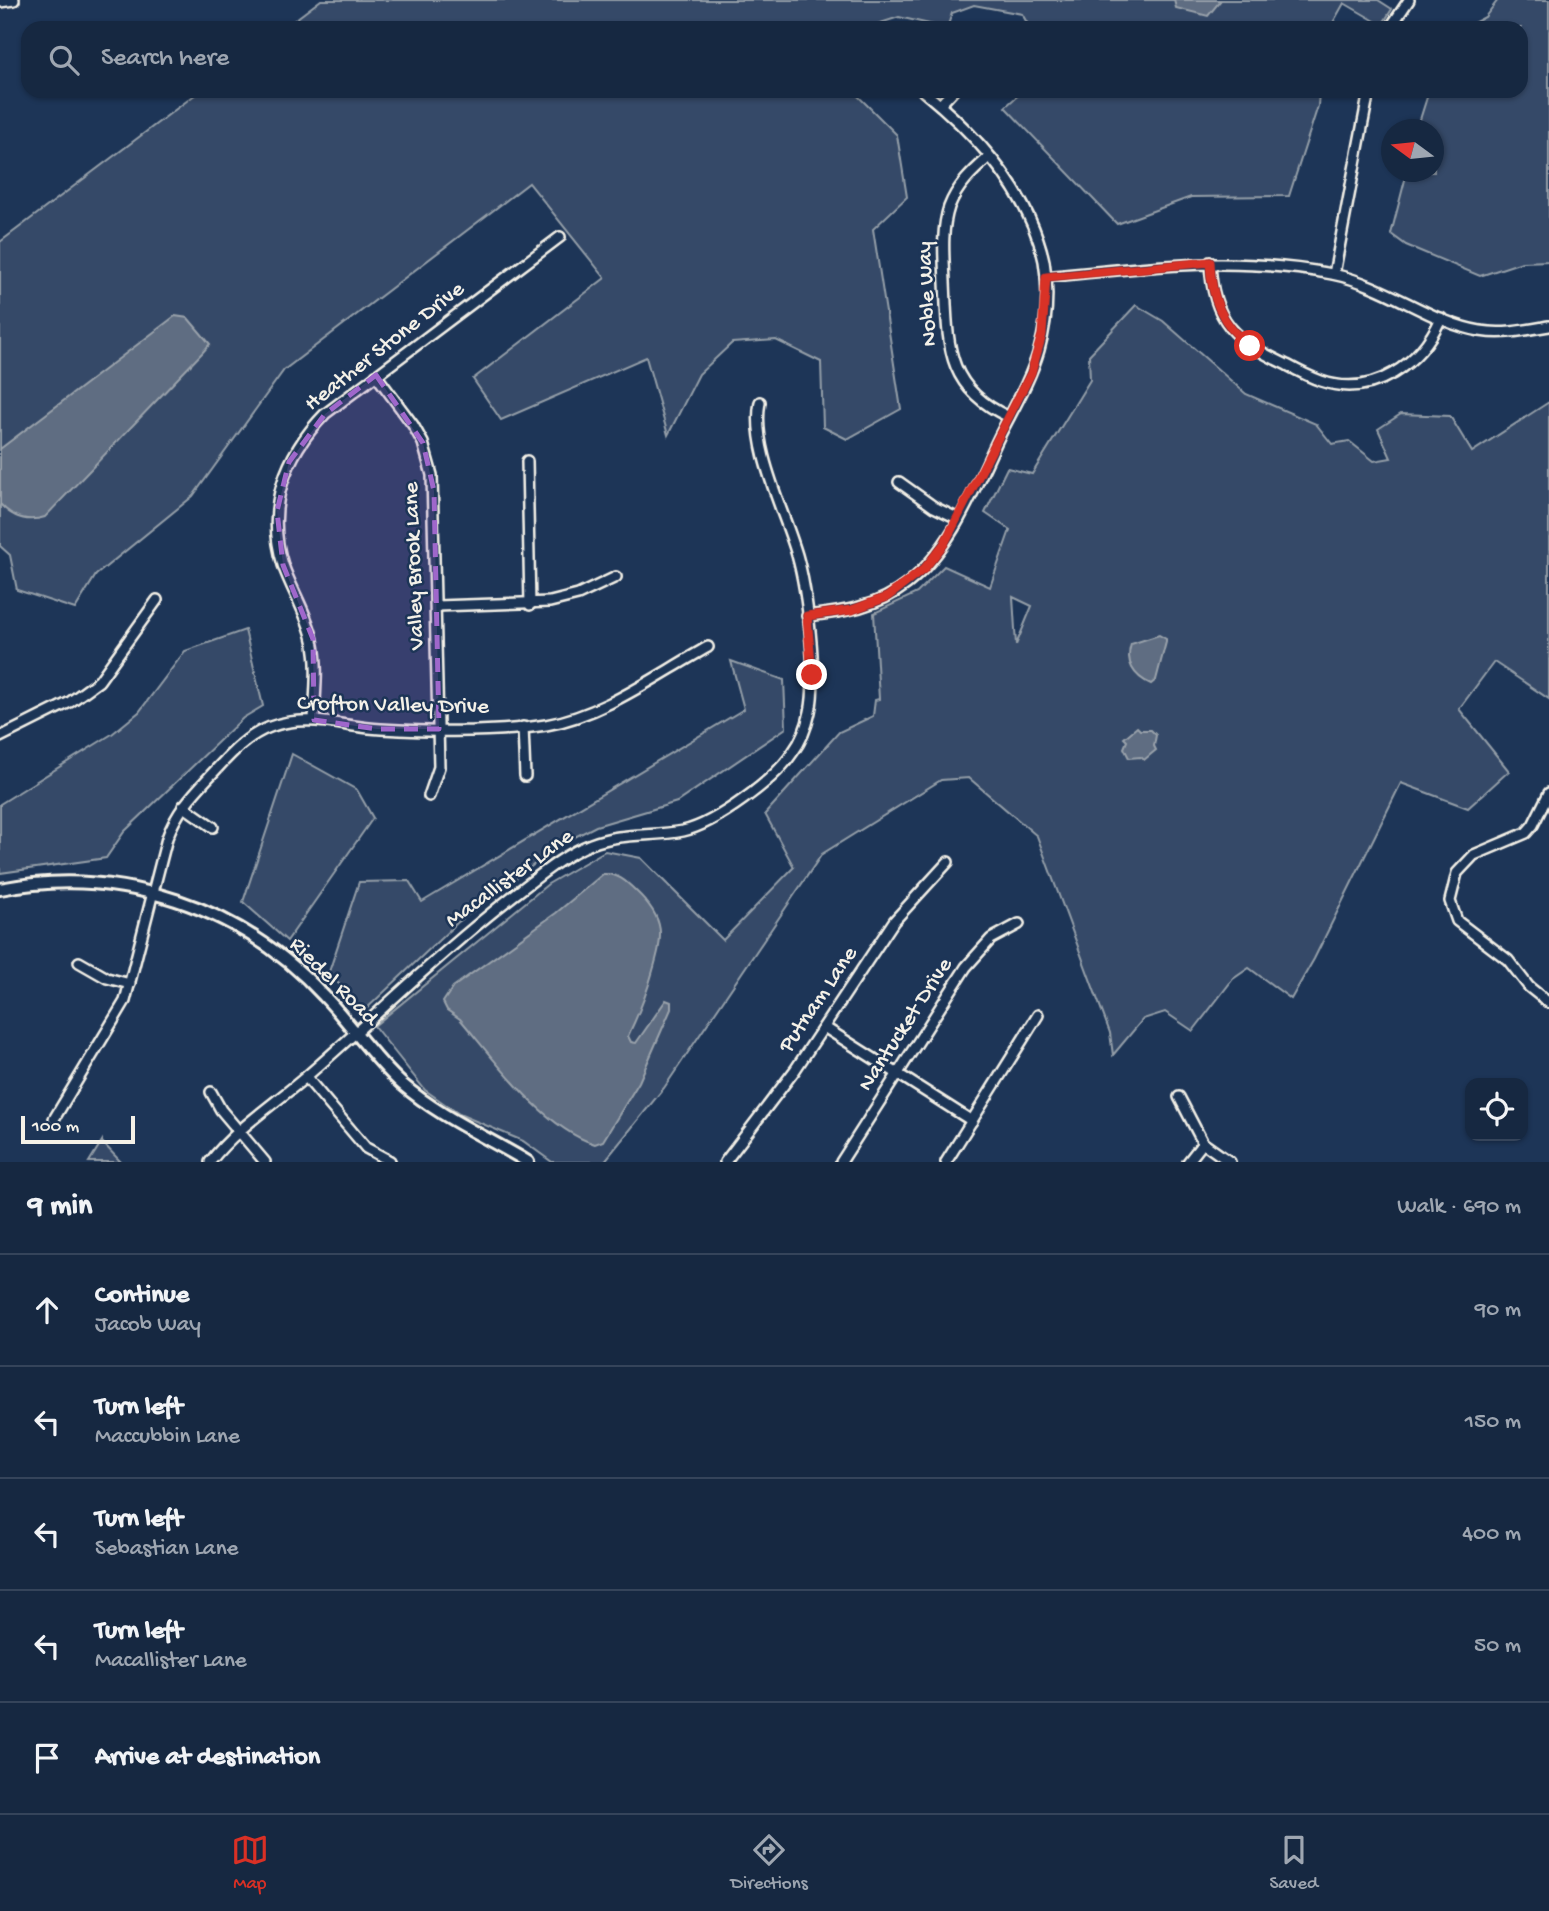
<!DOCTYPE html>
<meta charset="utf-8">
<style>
:root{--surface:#162841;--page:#23344c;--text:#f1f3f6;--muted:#9ea6b1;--line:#35445a;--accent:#d93025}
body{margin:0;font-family:"Gochi Hand",sans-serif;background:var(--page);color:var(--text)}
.controls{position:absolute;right:21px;bottom:21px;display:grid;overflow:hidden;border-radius:14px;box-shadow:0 2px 5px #0004}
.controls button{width:63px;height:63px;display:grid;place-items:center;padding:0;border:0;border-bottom:2px solid var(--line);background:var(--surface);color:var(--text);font:35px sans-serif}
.compass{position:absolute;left:1381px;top:119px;width:63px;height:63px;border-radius:50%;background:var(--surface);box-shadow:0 2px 5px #0004;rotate:285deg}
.scale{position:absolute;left:21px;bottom:18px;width:114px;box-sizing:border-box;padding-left:7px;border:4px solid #f4f1e8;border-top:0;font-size:19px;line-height:24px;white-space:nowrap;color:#f4f1e8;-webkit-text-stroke:5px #1d3557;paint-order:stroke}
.stop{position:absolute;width:21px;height:21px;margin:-16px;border:5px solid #d93025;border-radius:50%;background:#fff}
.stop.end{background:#d93025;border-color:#fff;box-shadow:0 2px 7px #0008}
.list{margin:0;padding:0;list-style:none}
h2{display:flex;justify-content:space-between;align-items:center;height:91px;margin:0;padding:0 28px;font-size:30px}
h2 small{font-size:23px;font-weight:400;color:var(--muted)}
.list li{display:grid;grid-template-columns:46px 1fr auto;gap:21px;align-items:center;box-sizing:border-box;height:112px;padding:0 28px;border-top:2px solid var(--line)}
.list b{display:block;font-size:26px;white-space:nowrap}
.list p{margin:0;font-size:23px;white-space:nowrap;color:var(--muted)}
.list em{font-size:23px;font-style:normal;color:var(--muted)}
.icon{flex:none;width:38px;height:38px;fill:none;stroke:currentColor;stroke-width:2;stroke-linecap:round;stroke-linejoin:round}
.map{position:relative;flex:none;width:1549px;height:1162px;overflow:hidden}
.search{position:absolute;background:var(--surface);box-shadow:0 2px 5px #0004;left:21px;right:21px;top:21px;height:77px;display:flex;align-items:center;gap:18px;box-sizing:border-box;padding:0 24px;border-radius:21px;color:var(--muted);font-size:26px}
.sheet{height:651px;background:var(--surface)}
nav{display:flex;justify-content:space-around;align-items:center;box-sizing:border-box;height:98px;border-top:2px solid var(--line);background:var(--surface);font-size:19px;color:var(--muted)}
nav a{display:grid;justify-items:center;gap:4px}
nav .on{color:var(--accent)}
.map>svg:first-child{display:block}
</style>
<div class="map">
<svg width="1549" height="1162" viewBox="0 0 1549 1162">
<rect width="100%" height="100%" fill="#1d3557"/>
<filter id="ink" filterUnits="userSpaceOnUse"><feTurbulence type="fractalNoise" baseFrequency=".0143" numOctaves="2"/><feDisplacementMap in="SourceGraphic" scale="14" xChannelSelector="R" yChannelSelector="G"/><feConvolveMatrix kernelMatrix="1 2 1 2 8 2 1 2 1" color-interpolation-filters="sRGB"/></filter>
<g filter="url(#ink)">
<g fill="#354a67" stroke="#949ea8" stroke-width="2" fill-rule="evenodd">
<path d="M321,0H1378L1392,9L1382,25L1344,3L1330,28H1030L1022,14L974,5L952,13L947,28L899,17L865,28H284Z"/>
<path d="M1498,0H1549V261L1522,262L1480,276L1406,245L1391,234L1407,172H1434V130L1417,129L1429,91H1521V28H1464L1485,17Z"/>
<path d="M200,91H853L897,135L907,197L873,229L901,409L847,439L823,427L821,362L776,340L732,343L699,374L668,435L646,357L501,420L473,379L605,278L529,183L284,370L193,496L96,575L75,609L17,590L10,555L0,546V242Z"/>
<path d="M1023,91H1319L1318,106L1289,196L1191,197L1117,224L1005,107Z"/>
<path d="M1136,305L1163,321L1246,394L1316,424L1332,444L1349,441L1374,461L1391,458L1378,429L1401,414L1450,416L1472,452L1549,402V699L1494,662L1459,709L1509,771L1468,808L1401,783L1314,959L1291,999L1249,968L1233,979L1193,1031L1165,1012L1143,1019L1113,1055L1110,1033L1037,836L969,778L941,780L822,854L664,1088L604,1162H552L523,1141L459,1114L425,1090L374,1026L548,884L605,851L641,858L723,940L794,867L765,814L839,732L873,716L875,700L879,699L874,613L917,593L944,566L990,587L1010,530L985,513L1007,468L1032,474L1090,380L1089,355ZM1013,597L1032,606L1016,645Z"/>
<path d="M245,630L263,706L243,718L124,832L106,858L0,873V804L112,734L139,712L185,651Z"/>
<path d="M731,661L784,680L786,728L677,802L596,826L561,844L457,923L363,1012L344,988L328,975L359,882L409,881L422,902L744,709Z"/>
<path d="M292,754L357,790L373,818L287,941L243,902Z"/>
<path d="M102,1141V1142L121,1162H89Z"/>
</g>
<g fill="#5e6d82" stroke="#9aa2ab" stroke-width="2">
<path d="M1174,0H1221L1208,16L1176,8Z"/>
<path d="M175,316L188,318L210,344L202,353L45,517C27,523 13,518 0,504V449Z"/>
<path d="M1159,635L1166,639V642L1156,680L1151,684C1133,676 1125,662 1131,644Z"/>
<path d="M1137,727L1140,730H1151L1156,735L1154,746L1156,750L1144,760L1141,757L1129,758L1124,748L1127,741L1124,738Z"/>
<path d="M603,874C617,873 626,881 636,891C667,920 663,936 652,974C646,996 638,1015 628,1036L631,1042L636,1043L666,1000L671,1002V1009L639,1082L603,1141L595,1144C543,1128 494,1059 460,1019L447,1010L443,1002L453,987L556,913Z"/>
</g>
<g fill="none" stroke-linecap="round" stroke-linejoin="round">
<defs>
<g id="minor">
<path d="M0,2L14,0"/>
<path d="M1390,28L1409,0"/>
<path d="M940,105L953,91"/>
<path d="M989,157C972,172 957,186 949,207C941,231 944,257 945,282C948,344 945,388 1009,417"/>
<path d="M1210,262C1212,322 1236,341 1287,365C1298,371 1310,377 1321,381C1374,399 1421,363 1441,318"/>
<path d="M1334,274L1369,91"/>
<path d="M1046,277C1143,267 1236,255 1332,274C1387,285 1431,323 1480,331C1504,335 1526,330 1549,326"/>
<path d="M376,375L413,425L423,443L432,475L439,767L429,796"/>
<path d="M527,461L530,605"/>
<path d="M899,482L934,507L959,519"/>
<path d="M437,606L550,602L578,595L616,577"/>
<path d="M807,616C843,612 878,607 907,584C953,547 974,489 999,437C1013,409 1030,381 1039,350C1047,322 1049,290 1044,261C1029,192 976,134 923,91"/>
<path d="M314,720C315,693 319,666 313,640C307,613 292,591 283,565C265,508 285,455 325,414L560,237"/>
<path d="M523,727L525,776"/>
<path d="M0,737L70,702L99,681L157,600"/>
<path d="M1549,793L1533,825L1526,833L1474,855L1457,873L1450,901L1457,921L1508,960L1529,987L1549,1003"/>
<path d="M183,806L213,827"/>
<path d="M79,962L107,978L130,984"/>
<path d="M824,1027L972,1121"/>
<path d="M306,1077L366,1148L390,1161"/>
<path d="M211,1092L221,1110L265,1162"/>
<path d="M1179,1097L1203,1143L1230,1162"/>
<path d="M54,1119L125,1001L167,838C176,813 191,796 209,777C227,758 245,736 270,727C308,713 343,727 381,729C430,732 497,733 546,725C604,715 657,675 708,647"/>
<path d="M210,1162C236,1128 276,1103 308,1075C377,1015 442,951 514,895C538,877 563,855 591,844C621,832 652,837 683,831C715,824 775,780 793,752C802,740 807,726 810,712C818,677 807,590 797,555C784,510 751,448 760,402"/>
<path d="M725,1162L795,1070L894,921L948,862"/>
<path d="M841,1162L966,967L991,939L1019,924"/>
<path d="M946,1162L1038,1015"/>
<path d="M1188,1162L1203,1143"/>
</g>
<path id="tertiary" d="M0,889C119,865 243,907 324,996C351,1024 373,1058 402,1084C440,1117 485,1136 528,1162"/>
</defs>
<use href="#minor" stroke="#f4f1e8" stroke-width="14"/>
<use href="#tertiary" stroke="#f4f1e8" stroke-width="16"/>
<use href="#minor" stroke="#1d3557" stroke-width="9"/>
<use href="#tertiary" stroke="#1d3557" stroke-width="10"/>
</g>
</g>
<g fill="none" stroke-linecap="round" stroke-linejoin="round" filter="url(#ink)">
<path stroke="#d93025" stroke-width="9" d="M812,675L807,616L852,610L887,597L924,569L944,544L1031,373L1042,335L1046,277L1210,262C1211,297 1221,325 1250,346"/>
</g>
<path fill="#9f67cb" fill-opacity="0.2" stroke="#9f67cb" stroke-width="5" stroke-dasharray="14 9" stroke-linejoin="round" d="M376,375L423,443L434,491L439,729H377L314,720L313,639L283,565L277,511L289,462L325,414Z"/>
<g text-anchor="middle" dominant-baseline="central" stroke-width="5" stroke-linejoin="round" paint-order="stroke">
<g font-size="23" fill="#f4f1e8" stroke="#1d3557">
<text transform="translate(928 294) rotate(-93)">Noble Way</text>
<text transform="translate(385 347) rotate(-38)">Heather Stone Drive</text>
<text transform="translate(415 566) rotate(-92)">Valley Brook Lane</text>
<text transform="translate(393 706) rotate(1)">Crofton Valley Drive</text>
<text transform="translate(510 879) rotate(-36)">Macallister Lane</text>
<text transform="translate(333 982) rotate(45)">Riedel Road</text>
<text transform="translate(819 1000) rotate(-56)">Putnam Lane</text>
<text transform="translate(906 1025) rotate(-57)">Nantucket Drive</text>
</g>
</g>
</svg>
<div class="controls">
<button><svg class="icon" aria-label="locate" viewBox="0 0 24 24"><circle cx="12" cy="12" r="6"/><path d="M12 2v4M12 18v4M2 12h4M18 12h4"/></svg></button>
</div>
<svg class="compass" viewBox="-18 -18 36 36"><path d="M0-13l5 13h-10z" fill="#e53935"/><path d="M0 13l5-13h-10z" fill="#9ea6b1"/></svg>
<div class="scale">100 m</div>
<div class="stop" style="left:1250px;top:346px"></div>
<div class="stop end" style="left:812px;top:675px"></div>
<div class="search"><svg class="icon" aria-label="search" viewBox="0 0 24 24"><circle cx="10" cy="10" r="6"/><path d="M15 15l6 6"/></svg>Search here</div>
</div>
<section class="sheet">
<h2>9 min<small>Walk · 690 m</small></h2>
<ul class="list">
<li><svg class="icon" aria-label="ahead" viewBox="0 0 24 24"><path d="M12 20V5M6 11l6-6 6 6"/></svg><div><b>Continue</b><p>Jacob Way</p></div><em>90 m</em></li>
<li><svg class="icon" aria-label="left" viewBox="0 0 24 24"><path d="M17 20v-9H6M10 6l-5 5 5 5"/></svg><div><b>Turn left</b><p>Maccubbin Lane</p></div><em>150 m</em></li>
<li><svg class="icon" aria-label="left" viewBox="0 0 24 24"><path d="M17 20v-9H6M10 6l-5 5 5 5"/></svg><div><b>Turn left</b><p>Sebastian Lane</p></div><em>400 m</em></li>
<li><svg class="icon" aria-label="left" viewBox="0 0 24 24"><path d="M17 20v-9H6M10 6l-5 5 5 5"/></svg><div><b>Turn left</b><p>Macallister Lane</p></div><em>50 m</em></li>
<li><svg class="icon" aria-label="arrive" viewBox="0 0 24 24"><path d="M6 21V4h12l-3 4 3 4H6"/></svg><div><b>Arrive at destination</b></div></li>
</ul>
</section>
<nav>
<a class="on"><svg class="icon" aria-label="map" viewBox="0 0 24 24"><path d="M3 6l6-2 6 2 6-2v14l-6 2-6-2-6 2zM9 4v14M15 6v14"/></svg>Map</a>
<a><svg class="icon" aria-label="directions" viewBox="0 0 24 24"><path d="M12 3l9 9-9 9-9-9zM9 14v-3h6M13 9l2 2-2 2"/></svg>Directions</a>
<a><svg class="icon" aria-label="saved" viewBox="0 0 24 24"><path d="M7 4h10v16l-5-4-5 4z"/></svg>Saved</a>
</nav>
